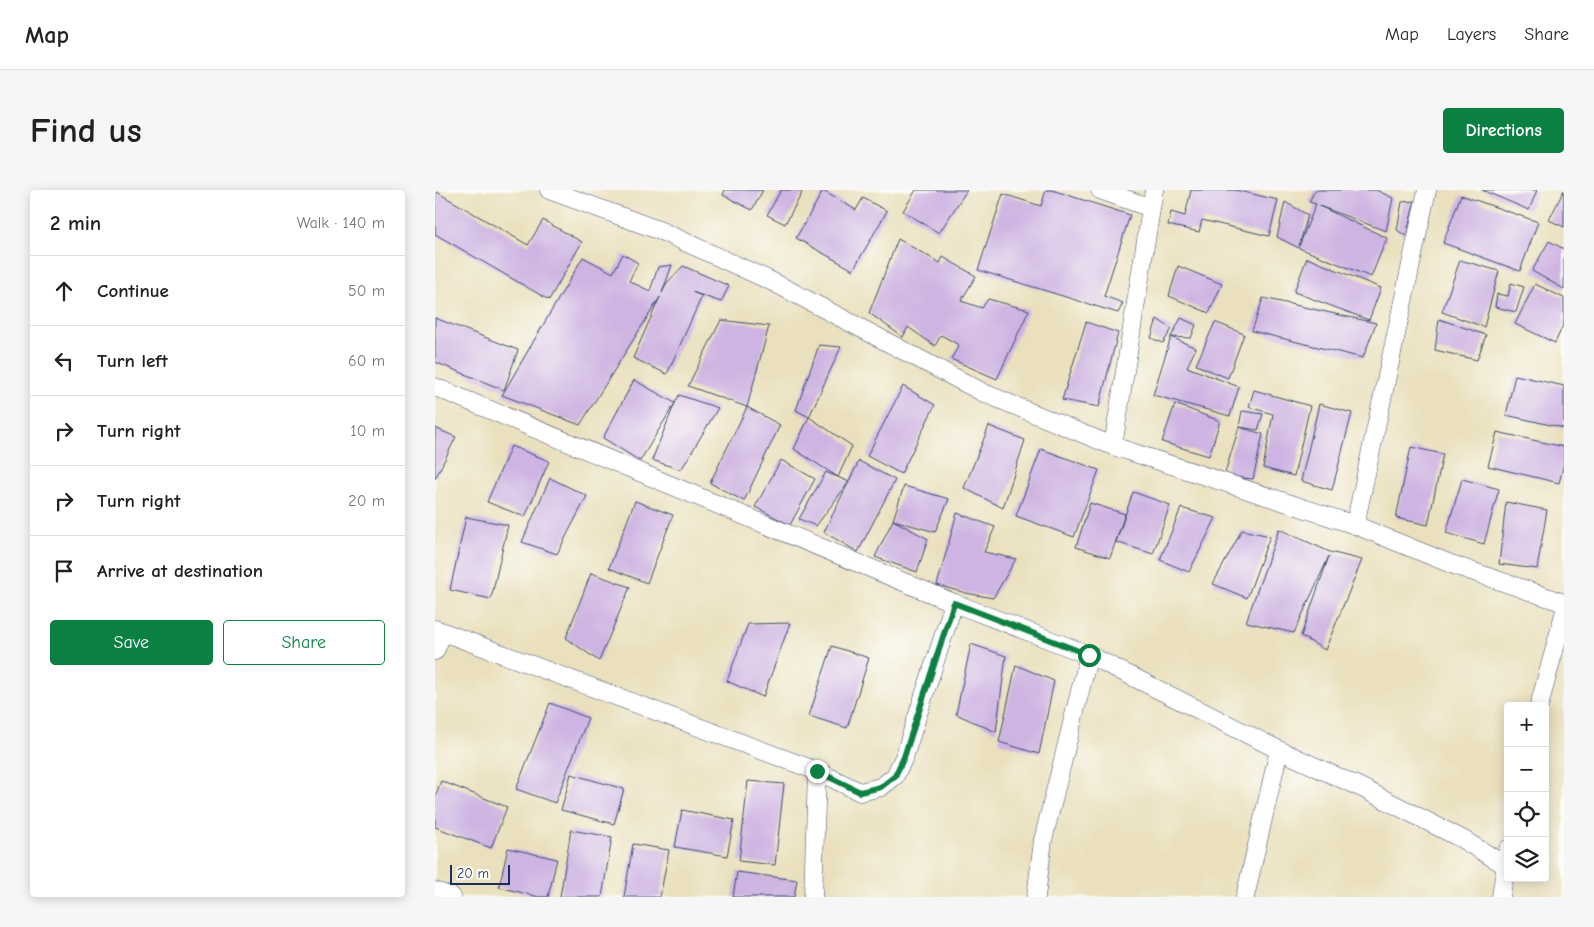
<!DOCTYPE html>
<meta charset="utf-8">
<style>
:root{--surface:#fff;--page:#f6f6f6;--text:#202124;--muted:#757577;--line:#e0e0e0;--accent:#0b8043}
body{margin:0;font-family:"Comic Neue",sans-serif;background:var(--page);color:var(--text)}
.controls{position:absolute;right:15px;bottom:15px;display:grid;overflow:hidden;border-radius:5px;box-shadow:0 2px 12px #0003}
.controls button{width:45px;height:45px;display:grid;place-items:center;padding:0;border:0;border-bottom:1px solid var(--line);background:var(--surface);color:var(--text);font:25px sans-serif}
.scale{position:absolute;left:15px;bottom:12px;width:60px;box-sizing:border-box;padding-left:5px;border:2px solid #1b2f5e;border-top:0;font-size:14px;line-height:18px;white-space:nowrap;color:#1b2f5e;-webkit-text-stroke:4px #fdfcf7;paint-order:stroke}
.stop{position:absolute;width:15px;height:15px;margin:-11px;border:4px solid #0b8043;border-radius:50%;background:#fff}
.stop.end{background:#0b8043;border-color:#fff;box-shadow:0 1px 5px #0008}
.list{margin:0;padding:0;list-style:none}
h2{display:flex;justify-content:space-between;align-items:center;height:65px;margin:0;padding:0 20px;font-size:21px}
h2 small{font-size:16px;font-weight:400;color:var(--muted)}
.list li{display:grid;grid-template-columns:32px 1fr auto;gap:15px;align-items:center;box-sizing:border-box;height:70px;padding:0 20px;border-top:1px solid var(--line)}
.list b{display:block;font-size:19px;white-space:nowrap}
.list em{font-size:16px;font-style:normal;color:var(--muted)}
.actions{display:flex;gap:10px;padding:15px 20px}
.actions a{flex:1;padding:11px 0;border:1px solid var(--accent);border-radius:5px;text-align:center;font-size:18px;color:var(--accent)}
.actions .main{background:var(--accent);color:#fff}
.icon{flex:none;width:28px;height:28px;fill:none;stroke:currentColor;stroke-width:2;stroke-linecap:round;stroke-linejoin:round}
.map{position:relative;flex:none;width:1129px;height:707px;overflow:hidden;border-radius:5px}
header{display:flex;align-items:center;gap:30px;box-sizing:border-box;height:70px;padding:0 25px;background:var(--surface);border-bottom:1px solid var(--line)}
header strong{font-size:24px}
nav{display:flex;gap:28px;margin-inline-start:auto;font-size:18px}
.intro{display:flex;align-items:center;justify-content:space-between;box-sizing:border-box;height:120px;padding:0 30px}
h1{margin:0;font-size:35px}
.button{padding:12px 22px;border-radius:5px;background:var(--accent);color:#fff;font-size:18px;font-weight:700}
main{display:flex;gap:30px;padding:0 30px}
aside{flex:1;background:var(--surface);border-radius:5px;box-shadow:0 2px 12px #0003}
.map>svg:first-child{display:block}
</style>
<header>
<strong>Map</strong>
<nav><a>Map</a><a>Layers</a><a>Share</a></nav>
</header>
<div class="intro"><h1>Find us</h1><a class="button">Directions</a></div>
<main>
<aside>
<h2>2 min<small>Walk · 140 m</small></h2>
<ul class="list">
<li><svg class="icon" aria-label="ahead" viewBox="0 0 24 24"><path d="M12 20V5M6 11l6-6 6 6"/></svg><div><b>Continue</b></div><em>50 m</em></li>
<li><svg class="icon" aria-label="left" viewBox="0 0 24 24"><path d="M17 20v-9H6M10 6l-5 5 5 5"/></svg><div><b>Turn left</b></div><em>60 m</em></li>
<li><svg class="icon" aria-label="right" viewBox="0 0 24 24"><path d="M7 20v-9h11M14 6l5 5-5 5"/></svg><div><b>Turn right</b></div><em>10 m</em></li>
<li><svg class="icon" aria-label="right" viewBox="0 0 24 24"><path d="M7 20v-9h11M14 6l5 5-5 5"/></svg><div><b>Turn right</b></div><em>20 m</em></li>
<li><svg class="icon" aria-label="arrive" viewBox="0 0 24 24"><path d="M6 21V4h12l-3 4 3 4H6"/></svg><div><b>Arrive at destination</b></div></li>
</ul>
<div class="actions"><a class="main">Save</a><a>Share</a></div>
</aside>
<div class="map">
<svg width="1129" height="707" viewBox="0 0 1129 707">
<rect width="100%" height="100%" fill="#fdfcf7"/>
<filter id="ink" filterUnits="userSpaceOnUse"><feTurbulence type="fractalNoise" baseFrequency=".02" numOctaves="2"/><feDisplacementMap in="SourceGraphic" scale="10" xChannelSelector="R" yChannelSelector="G"/><feConvolveMatrix kernelMatrix="1 2 1 2 8 2 1 2 1" color-interpolation-filters="sRGB"/></filter>
<filter id="wash" filterUnits="userSpaceOnUse"><feTurbulence type="fractalNoise" baseFrequency=".0096" numOctaves="4" result="noise"/><feDisplacementMap in="SourceGraphic" scale="20" xChannelSelector="R" yChannelSelector="G"/><feGaussianBlur stdDeviation="1.12" result="paint"/><feColorMatrix in="noise" values="0 0 0 0 0 0 0 0 0 0 0 0 0 0 0 0 0 1.4 0 .05"/><feComposite in="paint" operator="in"/></filter>
<g filter="url(#wash)">
<rect width="100%" height="100%" fill="#eae0bd"/>
<g id="blocks">
<g fill="#ceb4e2">
<path d="M290,0H328L317,20L288,5Z"/>
<path d="M346,0H362L367,3L350,34L332,25Z"/>
<path d="M481,0H532L504,43L468,21Z"/>
<path d="M611,0H617L695,25L669,106L688,113L683,123L543,80L568,4L606,16Z"/>
<path d="M756,0H800L843,10L834,46L767,30L764,42L733,35L736,22L750,26Z"/>
<path d="M880,0H941L958,8L951,41L884,16L952,48L936,87L864,58L842,47L850,12L873,25L864,56L881,14L874,12Z"/>
<path d="M1047,0H1102L1094,20Z"/>
<path d="M1129,0V37L1114,30Z"/>
<path d="M0,1L93,55L108,30L147,52L114,110L0,44Z"/>
<path d="M388,1L421,20L428,8L452,21L418,80L361,48Z"/>
<path d="M1026,5L1103,32L1085,81L1008,53Z"/>
<path d="M980,11L971,46L962,40L967,12Z"/>
<path d="M463,49L505,73L508,67L541,86L526,111L547,118L553,109L594,120L562,189L516,169L524,155L506,145L500,156L473,137L468,147L434,123Z"/>
<path d="M1114,51L1129,59V99L1097,81Z"/>
<path d="M188,64L203,73L194,91L215,101L223,77L237,75L227,103L232,93L248,76L294,96L286,112L257,102L267,106L232,184L198,168L225,107L145,235L67,205L148,67L178,83Z"/>
<path d="M872,68L946,98L934,130L859,102Z"/>
<path d="M1025,70L1064,81L1049,137L1007,122Z"/>
<path d="M743,76L787,94L774,123L734,106Z"/>
<path d="M1076,93L1089,97L1081,122L1060,117L1062,104L1073,106Z"/>
<path d="M1100,94L1129,108V133L1120,153L1080,134Z"/>
<path d="M828,108L941,133L928,168L817,141Z"/>
<path d="M0,128L83,160L69,200L0,172Z"/>
<path d="M746,128L761,135L756,148L736,147Z"/>
<path d="M722,129L737,139L728,153L716,148Z"/>
<path d="M1004,129L1051,145L1042,170L1000,160Z"/>
<path d="M286,130L334,136L312,217L253,196Z"/>
<path d="M651,132L683,143L664,217L627,210Z"/>
<path d="M780,132L809,144L793,188L761,175Z"/>
<path d="M736,147L761,158L752,177L804,197L795,226L718,205Z"/>
<path d="M384,155L406,157L374,227L361,220Z"/>
<path d="M1080,185L1129,196V238L1071,225Z"/>
<path d="M199,190L240,213L244,205L283,218L246,280L217,270L240,213L205,271L168,248Z"/>
<path d="M468,196L500,215L466,284L432,266Z"/>
<path d="M819,200L875,216L859,286L828,278L838,224L814,217Z"/>
<path d="M740,214L785,231L774,266L727,252Z"/>
<path d="M884,214L917,223L897,300L866,291Z"/>
<path d="M312,217L345,235L309,311L275,293Z"/>
<path d="M807,221L828,224L823,240L804,237L828,244L818,289L789,286L804,237Z"/>
<path d="M374,227L417,256L403,287L359,259Z"/>
<path d="M554,236L590,250L568,318L529,298Z"/>
<path d="M0,238L21,247L0,289Z"/>
<path d="M1062,242L1129,257V274L1124,293L1053,276Z"/>
<path d="M76,256L114,271L90,327L52,312Z"/>
<path d="M976,257L1008,264L993,335L961,328Z"/>
<path d="M606,259L664,280L639,347L581,326Z"/>
<path d="M346,270L380,289L355,335L320,317Z"/>
<path d="M424,271L460,290L423,362L389,342Z"/>
<path d="M391,282L414,292L381,336L364,329Z"/>
<path d="M115,288L152,306L122,364L87,352Z"/>
<path d="M1027,289L1064,299L1049,354L1011,343Z"/>
<path d="M469,296L514,309L500,342L458,330Z"/>
<path d="M698,302L735,315L718,364L681,352Z"/>
<path d="M200,311L238,325L212,393L174,378Z"/>
<path d="M1071,312L1112,320L1102,379L1064,374Z"/>
<path d="M655,313L690,324L675,368L641,357Z"/>
<path d="M746,318L781,328L754,382L725,370Z"/>
<path d="M522,323L560,337L549,362L581,369L558,408L531,403L502,395Z"/>
<path d="M31,327L73,335L56,409L15,400Z"/>
<path d="M458,330L493,349L482,382L440,367Z"/>
<path d="M844,339L895,362L927,370L890,460L866,446L894,366L859,443L811,432Z"/>
<path d="M807,340L835,346L812,408L778,394Z"/>
<path d="M156,383L195,397L164,471L131,448Z"/>
<path d="M355,433L328,507L292,491L313,434Z"/>
<path d="M536,454L571,466L561,542L521,524Z"/>
<path d="M397,456L434,468L412,538L374,526Z"/>
<path d="M581,475L619,491L604,564L564,552Z"/>
<path d="M115,513L153,528L120,613L81,599Z"/>
<path d="M136,584L189,599L179,634L126,620Z"/>
<path d="M6,591L72,617L56,658L0,637V607Z"/>
<path d="M313,591L349,594L340,675L304,671Z"/>
<path d="M247,620L299,630L292,666L240,657Z"/>
<path d="M136,640L177,647L167,707H125Z"/>
<path d="M198,654L234,660L225,707H189Z"/>
<path d="M73,658L122,669L113,707H104L64,697Z"/>
<path d="M302,682L362,690L359,707H298Z"/>
</g>
</g>
</g>
<g filter="url(#ink)">
<use href="#blocks" fill-opacity="0" stroke="#3a4a6c" stroke-width="1"/>
<g fill="none" stroke-linecap="round" stroke-linejoin="round">
<defs>
<g id="minor">
<path d="M114,0L226,41L338,92L549,203L678,256L920,335L1016,374L1129,413"/>
<path d="M665,0L716,18"/>
<path d="M0,197L519,413L654,465L844,560L927,598L1027,649L1070,675"/>
<path d="M678,256L719,0"/>
<path d="M920,335L992,0"/>
<path d="M0,439L382,581L425,602L446,597L460,586L469,567L519,413"/>
<path d="M0,461L8,442"/>
<path d="M1104,516L1129,424"/>
<path d="M0,701L17,707"/>
<path d="M378,707L382,581"/>
<path d="M601,707L608,650L654,465"/>
<path d="M810,707L844,560"/>
<path d="M1066,707L1073,659"/>
</g>
</defs>
<use href="#minor" stroke="#3a4a6c" stroke-width="19"/>
<use href="#minor" stroke="#fff" stroke-width="18"/>
</g>
</g>
<g fill="none" stroke-linecap="round" stroke-linejoin="round" filter="url(#ink)">
<path stroke="#0b8043" stroke-width="6" d="M382,581L425,602L446,597L460,586L469,567L519,413L654,465"/>
</g>
</svg>
<div class="controls">
<button>+</button>
<button>−</button>
<button><svg class="icon" aria-label="locate" viewBox="0 0 24 24"><circle cx="12" cy="12" r="6"/><path d="M12 2v4M12 18v4M2 12h4M18 12h4"/></svg></button>
<button><svg class="icon" aria-label="layers" viewBox="0 0 24 24"><path d="M12 4l9 5-9 5-9-5zM3 14l9 5 9-5"/></svg></button>
</div>
<div class="scale">20 m</div>
<div class="stop" style="left:654px;top:465px"></div>
<div class="stop end" style="left:382px;top:581px"></div>
</div>
</main>
